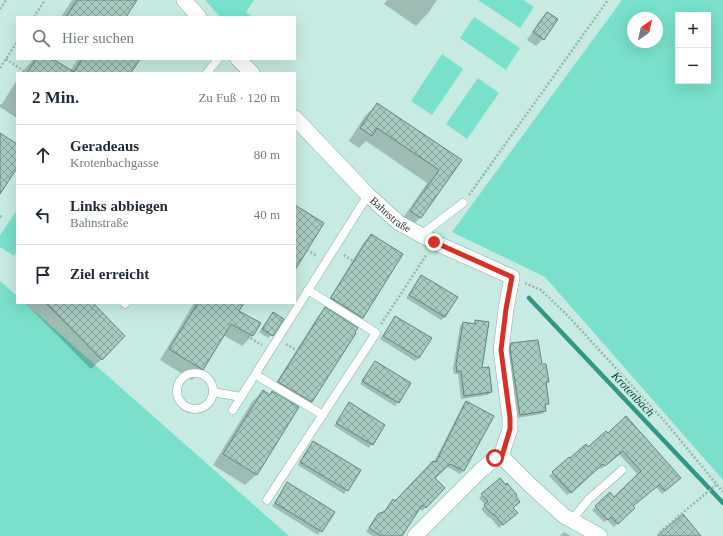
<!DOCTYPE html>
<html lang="de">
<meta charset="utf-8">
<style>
:root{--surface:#fff;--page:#f2f2f3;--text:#1f2937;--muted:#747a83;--line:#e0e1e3}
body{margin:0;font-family:Georgia,serif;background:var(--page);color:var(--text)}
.controls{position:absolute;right:12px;top:12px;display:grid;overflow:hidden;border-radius:0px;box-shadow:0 4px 16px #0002}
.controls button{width:36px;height:36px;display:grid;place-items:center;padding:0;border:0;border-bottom:1px solid var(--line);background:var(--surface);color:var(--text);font:20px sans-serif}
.compass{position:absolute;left:627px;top:12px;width:36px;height:36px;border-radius:50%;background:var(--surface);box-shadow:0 4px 16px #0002;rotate:34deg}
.stop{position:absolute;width:12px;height:12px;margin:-9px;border:3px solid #d93025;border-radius:50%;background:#fff}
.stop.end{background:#d93025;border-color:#fff;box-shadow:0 1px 4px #0008}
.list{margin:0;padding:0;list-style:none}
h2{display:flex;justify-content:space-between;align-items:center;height:52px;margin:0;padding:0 16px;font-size:17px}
h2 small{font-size:13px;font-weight:400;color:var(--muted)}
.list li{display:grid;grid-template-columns:26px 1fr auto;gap:12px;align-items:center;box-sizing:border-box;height:60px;padding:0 16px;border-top:1px solid var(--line)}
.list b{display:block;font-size:15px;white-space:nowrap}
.list p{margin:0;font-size:13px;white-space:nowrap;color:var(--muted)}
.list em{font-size:13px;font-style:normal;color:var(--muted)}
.icon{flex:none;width:22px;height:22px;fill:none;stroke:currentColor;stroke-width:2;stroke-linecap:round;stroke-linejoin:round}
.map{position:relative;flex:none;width:723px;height:536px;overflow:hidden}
.search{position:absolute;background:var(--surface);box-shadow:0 4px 16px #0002;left:16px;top:16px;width:280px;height:44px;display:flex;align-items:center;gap:10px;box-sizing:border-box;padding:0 14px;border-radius:0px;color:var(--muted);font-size:15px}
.panel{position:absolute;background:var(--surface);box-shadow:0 4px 16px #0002;left:16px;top:72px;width:280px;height:232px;border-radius:0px}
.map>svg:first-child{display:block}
</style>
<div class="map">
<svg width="723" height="536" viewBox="0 0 723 536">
<defs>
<pattern id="building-cross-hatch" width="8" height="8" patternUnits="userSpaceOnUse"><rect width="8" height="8" fill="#a7cac1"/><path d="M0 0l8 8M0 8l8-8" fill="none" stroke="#88a59e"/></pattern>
</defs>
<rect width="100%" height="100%" fill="#c7ebe2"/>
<g fill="#78e0cb" fill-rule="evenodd">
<path d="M205,0H254L246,12L252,17H220Z"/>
<path d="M478,0H523L534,7L520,28Z"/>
<path d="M622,0H723V480L545,277L452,232ZM678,15H708V81H678ZM633,18H657V42H633Z"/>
<path d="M474,17L520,48L506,70L460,38Z"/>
<path d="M442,54L463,69L432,115L411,101Z"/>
<path d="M478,78L499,93L467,139L446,124Z"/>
<path d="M17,210V251L14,256L0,247V235Z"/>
<path d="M0,281L17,296V303H25L289,536H0Z"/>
</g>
<g fill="#0003">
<path d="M72,0H129L125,17H61Z"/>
<path d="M387,0H437L429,12L416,26L384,4Z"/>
<path d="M547,13L543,39L536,46L527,40L540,20Z"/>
<path d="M34,59H52L70,71L78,59H135L129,73H21Z"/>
<path d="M17,80V118L0,107Z"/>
<path d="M377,104L460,160L420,218L408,230L399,224L427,183L366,141L359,148L349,141L365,116Z"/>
<path d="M371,235L402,255L363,318L355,325L325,306L364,242Z"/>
<path d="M421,276L445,317L441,320L406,298Z"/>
<path d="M25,303H91L102,359L91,369Z"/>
<path d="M194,303H242L237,311L259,323L252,336L242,346L223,335L202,369L192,380L160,360Z"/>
<path d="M325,309L312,402L305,409L272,389L318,316Z"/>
<path d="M273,313L272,335L268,338L259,332Z"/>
<path d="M396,317L419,358L415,361L380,339Z"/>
<path d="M476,321L481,369L491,392L488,395L461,399L458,374H454L453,369L460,326L463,323L473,324Z"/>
<path d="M511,344L541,366L547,382L545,384L548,404L544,407L545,411L542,414L517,418L508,348Z"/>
<path d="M375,362L410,384L395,406L360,384Z"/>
<path d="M263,391L298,407L256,475L245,485L213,465L252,402Z"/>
<path d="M467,402L493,416L463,471L460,474L446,466L433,478L444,488L422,511L419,508L401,536H373L366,532L375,518L379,515L384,512L393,500L395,502L434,462L463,405Z"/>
<path d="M349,404L384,425L369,448L334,426Z"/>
<path d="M606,433L680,478L662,494L656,487L631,507L634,508L614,527L607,520L604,522L592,510L609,494L614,499L638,475L619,454L601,469L599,467L567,495L549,476L570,460L588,448Z"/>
<path d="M313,442L347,490L344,494L298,465Z"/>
<path d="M500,480L513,516L499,528L490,517L489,518L481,509L485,505L479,498Z"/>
<path d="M287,484L333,512L318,535L272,506Z"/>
<path d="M564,532L571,536H560Z"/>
</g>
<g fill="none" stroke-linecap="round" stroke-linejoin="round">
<path stroke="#319886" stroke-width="4.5" d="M529,298L723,503"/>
</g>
<g fill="url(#building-cross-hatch)" stroke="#62837c">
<path d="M77,0H137L126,17H66Z"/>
<path d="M547,12L558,19L544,40L533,32Z"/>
<path d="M36,59H53L74,72L82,59H140L131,73H27Z"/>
<path d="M377,103L462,160L421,218L410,211L439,170L377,128L372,136L360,128Z"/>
<path d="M0,133L17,144V168L0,194Z"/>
<path d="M295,205L324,223L295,270Z"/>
<path d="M371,234L403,254L363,318L331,298V297Z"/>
<path d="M421,275L458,297L445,317L409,295Z"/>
<path d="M46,303H93L125,336L102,360Z"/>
<path d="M198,303H244L239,311L261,323L253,336L231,324L203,370L169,349Z"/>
<path d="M325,307L358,328L355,332L356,333L312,402L278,382Z"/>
<path d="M273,312L284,319L273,336L262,329Z"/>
<path d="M395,316L432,338L419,358L383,336Z"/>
<path d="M475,320L489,322L482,368L489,367L492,392L464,396L461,371L457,372L456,365L463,322L475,324Z"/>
<path d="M538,340L542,364H546L549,382H546L549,404H545L546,411L520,415L510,349L511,343Z"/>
<path d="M375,361L411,383L399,403L362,381Z"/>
<path d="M263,390L270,395L272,391L299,407L257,475L223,454Z"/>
<path d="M466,401L494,416L464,471L450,464L435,478L445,488L426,508L422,505L402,536H381L369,528L378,514L385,511L393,499L395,501L433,461L436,462Z"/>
<path d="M349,402L385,425L373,445L336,423Z"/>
<path d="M626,416L681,478L665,491L659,485L633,506L635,508L618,524L611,517L608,520L595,506L610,492L614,497L641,471L623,451L605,466L603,464L571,493L552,472L569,457L570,458L586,444L588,447L606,431L608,433Z"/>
<path d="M313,441L361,470L348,491L300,462Z"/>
<path d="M500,478L506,485L507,483L517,495L516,496L520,502L513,508L518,513L503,525L494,514L493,515L484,505L488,501L481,494Z"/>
<path d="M287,482L335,512L322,532L275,503Z"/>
<path d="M683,514L701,536H657Z"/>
</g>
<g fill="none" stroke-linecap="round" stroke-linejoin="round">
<defs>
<g id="lane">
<path d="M207,73L218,59"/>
<path d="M421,235L463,203"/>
<path d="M124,303L125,304"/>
<circle cx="195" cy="391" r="18"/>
<path d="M256,375L323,415"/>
<path d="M213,392L241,397L368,195"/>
<path d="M233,410L241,397"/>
<path d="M267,500L376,333L308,290"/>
<path d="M571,521L589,499L622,470"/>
</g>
<g id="street">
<path d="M184,0L199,17"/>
<path d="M238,59L252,73"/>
<path id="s1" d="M295,118L368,195L399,223L434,242L512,277L506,309L501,350L510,418V429L501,456"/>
<path d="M501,456L528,483L564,516L600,536"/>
<path d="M415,536L481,470L495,459L501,456"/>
</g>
</defs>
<use href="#lane" stroke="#8aaca4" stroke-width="9"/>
<use href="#street" stroke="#8aaca4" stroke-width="16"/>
<g stroke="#97b4ad" stroke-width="2.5" stroke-dasharray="2 2" stroke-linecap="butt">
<path d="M0,9L6,0"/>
<path d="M34,17L45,0"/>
<path d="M6,59L27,73"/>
<path d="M0,68L17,42"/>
<path d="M0,105L17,116"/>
<path d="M469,195L608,0"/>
<path d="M0,216L2,217"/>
<path d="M307,250L317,256"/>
<path d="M344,255L353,261"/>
<path d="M525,283L541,290L569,317L667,424L723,492"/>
<path d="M381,324L427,254"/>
<path d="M230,326L262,345"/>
<path d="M286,344L298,351"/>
<path d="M658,536L661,531L716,485"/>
</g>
<use href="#lane" stroke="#fff" stroke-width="8"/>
<use href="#street" stroke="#fff" stroke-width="15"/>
</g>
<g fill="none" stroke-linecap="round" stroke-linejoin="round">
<path stroke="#d93025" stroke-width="5" d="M434,242L512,277L506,309L501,350L510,418V429L502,456L495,458"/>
</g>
<g text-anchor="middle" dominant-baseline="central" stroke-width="3" stroke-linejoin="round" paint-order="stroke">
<g font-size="11" fill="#2b3935" stroke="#c7ebe2">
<text stroke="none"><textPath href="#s1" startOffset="136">Bahnstraße</textPath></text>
</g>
<g font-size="12" font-style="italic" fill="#08453b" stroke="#c7ebe2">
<text transform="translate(633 394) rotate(47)">Krotenbach</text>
</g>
</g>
</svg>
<div class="controls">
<button>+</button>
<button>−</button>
</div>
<svg class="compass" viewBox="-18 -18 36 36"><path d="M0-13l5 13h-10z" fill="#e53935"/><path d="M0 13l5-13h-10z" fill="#747a83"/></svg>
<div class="stop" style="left:495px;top:458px"></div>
<div class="stop end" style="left:434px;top:242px"></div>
<div class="search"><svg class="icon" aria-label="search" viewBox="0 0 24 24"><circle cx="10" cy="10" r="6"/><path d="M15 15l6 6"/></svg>Hier suchen</div>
<section class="panel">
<h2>2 Min.<small>Zu Fuß · 120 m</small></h2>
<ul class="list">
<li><svg class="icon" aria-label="ahead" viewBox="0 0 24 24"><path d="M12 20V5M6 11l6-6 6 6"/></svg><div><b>Geradeaus</b><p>Krotenbachgasse</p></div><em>80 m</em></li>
<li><svg class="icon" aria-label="left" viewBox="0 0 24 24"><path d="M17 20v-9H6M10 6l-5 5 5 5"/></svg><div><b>Links abbiegen</b><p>Bahnstraße</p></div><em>40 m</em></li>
<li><svg class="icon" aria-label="arrive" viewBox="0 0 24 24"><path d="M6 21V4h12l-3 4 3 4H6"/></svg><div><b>Ziel erreicht</b></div></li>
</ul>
</section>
</div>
